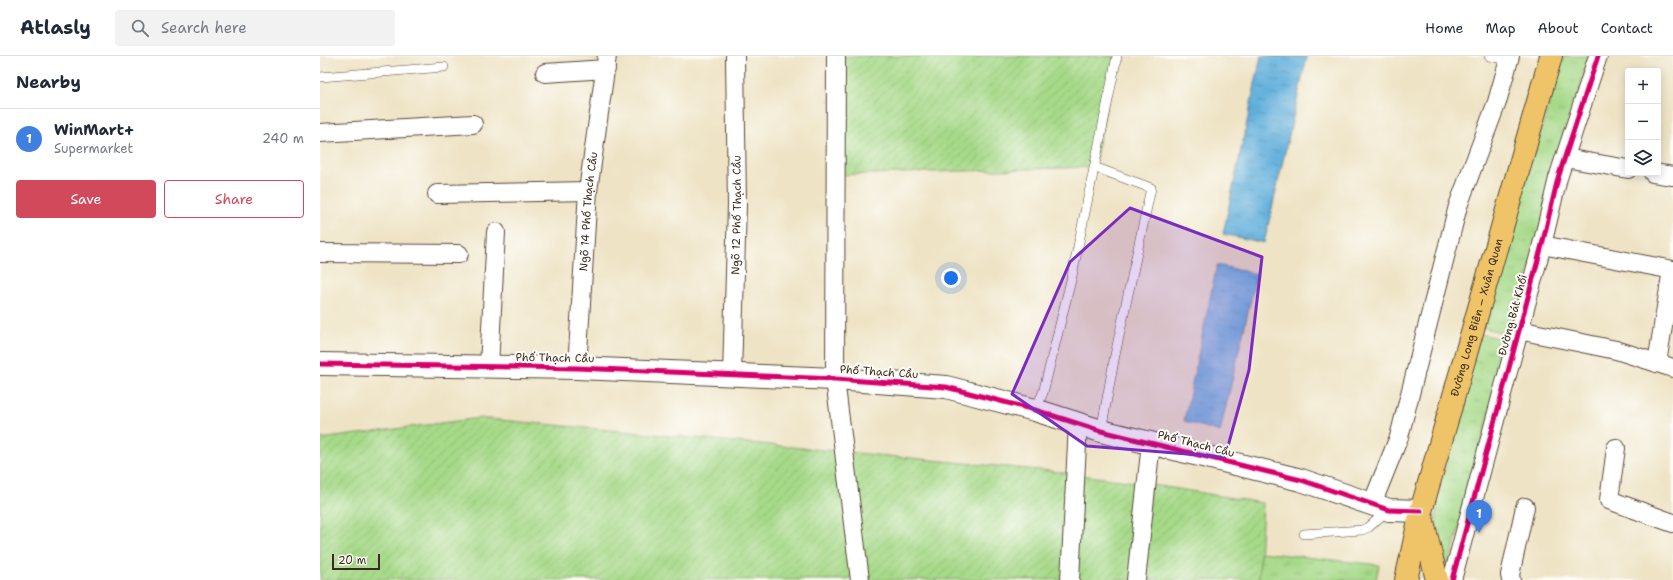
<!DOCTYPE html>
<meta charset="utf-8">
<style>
:root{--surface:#fff;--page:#f2f2f3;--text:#1f2937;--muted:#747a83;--line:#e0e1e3;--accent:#d1495b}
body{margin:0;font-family:"Shantell Sans",sans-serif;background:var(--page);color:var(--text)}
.controls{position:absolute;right:12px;top:12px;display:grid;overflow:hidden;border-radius:4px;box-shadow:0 2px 10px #0003}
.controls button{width:36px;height:36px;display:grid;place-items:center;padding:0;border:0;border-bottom:1px solid var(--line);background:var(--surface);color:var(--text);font:20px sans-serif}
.scale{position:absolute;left:12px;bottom:10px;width:48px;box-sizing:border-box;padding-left:4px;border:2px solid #3b2a1e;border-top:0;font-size:11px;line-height:14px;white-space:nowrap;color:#3b2a1e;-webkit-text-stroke:3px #fdfcf7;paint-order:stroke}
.you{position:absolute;left:631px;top:222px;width:14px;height:14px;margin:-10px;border:3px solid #fff;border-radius:50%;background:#1a73e8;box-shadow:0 0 0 6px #1a73e833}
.badge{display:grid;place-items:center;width:26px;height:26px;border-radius:50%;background:var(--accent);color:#fff;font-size:13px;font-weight:700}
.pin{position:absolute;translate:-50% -33px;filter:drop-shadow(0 1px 2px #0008)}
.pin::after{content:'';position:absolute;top:21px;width:14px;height:12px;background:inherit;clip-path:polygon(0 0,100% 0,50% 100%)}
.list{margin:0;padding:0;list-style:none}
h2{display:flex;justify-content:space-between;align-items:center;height:52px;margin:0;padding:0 16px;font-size:17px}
h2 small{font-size:13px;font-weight:400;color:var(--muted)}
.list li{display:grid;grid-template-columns:26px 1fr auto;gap:12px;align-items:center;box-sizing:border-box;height:60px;padding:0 16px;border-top:1px solid var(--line)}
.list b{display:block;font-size:15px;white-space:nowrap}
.list p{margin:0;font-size:13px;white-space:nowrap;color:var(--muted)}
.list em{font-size:13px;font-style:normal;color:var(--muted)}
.actions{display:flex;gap:8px;padding:12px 16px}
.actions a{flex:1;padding:9px 0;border:1px solid var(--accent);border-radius:4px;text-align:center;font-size:14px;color:var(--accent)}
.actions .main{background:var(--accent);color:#fff}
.icon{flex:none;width:22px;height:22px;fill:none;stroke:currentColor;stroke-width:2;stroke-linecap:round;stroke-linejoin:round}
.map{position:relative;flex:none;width:1353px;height:524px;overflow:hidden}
header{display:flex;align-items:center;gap:24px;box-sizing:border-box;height:56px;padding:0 20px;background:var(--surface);border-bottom:1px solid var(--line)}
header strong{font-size:19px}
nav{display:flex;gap:22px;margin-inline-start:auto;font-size:14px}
.search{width:280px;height:36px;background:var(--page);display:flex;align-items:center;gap:10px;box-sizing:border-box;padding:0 14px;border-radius:4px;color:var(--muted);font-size:15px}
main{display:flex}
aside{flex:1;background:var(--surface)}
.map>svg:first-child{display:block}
</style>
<header>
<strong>Atlasly</strong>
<div class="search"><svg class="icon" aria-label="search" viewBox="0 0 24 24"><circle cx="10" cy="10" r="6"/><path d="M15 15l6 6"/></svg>Search here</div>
<nav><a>Home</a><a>Map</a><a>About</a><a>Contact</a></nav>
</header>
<main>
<aside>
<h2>Nearby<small></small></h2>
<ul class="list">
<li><span class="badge" style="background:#3f7fe0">1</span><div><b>WinMart+</b><p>Supermarket</p></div><em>240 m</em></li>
</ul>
<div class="actions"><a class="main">Save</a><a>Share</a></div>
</aside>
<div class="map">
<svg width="1353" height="524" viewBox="0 0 1353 524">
<defs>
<pattern id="grass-tufts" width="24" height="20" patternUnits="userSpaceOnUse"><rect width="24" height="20" fill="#a6d988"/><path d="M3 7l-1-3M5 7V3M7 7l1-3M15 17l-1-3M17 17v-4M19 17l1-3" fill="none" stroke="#90ba75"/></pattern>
<pattern id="garden-furrows" width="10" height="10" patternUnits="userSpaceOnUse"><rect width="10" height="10" fill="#a6d988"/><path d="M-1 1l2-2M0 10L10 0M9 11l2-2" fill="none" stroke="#90ba75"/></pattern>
<pattern id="water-ripples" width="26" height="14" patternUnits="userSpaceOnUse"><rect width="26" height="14" fill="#61afdb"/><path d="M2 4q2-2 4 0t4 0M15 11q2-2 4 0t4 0" fill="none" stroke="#518fb1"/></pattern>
</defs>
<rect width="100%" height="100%" fill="#fdfcf7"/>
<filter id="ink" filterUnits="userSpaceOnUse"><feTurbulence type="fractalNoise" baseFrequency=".025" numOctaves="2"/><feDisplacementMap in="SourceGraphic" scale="8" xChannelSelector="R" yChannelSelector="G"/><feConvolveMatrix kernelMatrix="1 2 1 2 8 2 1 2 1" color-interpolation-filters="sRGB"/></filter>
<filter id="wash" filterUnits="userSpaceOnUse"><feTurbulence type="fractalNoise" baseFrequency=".012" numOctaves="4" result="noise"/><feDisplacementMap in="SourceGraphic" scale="16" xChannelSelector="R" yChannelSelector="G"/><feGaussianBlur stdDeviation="0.9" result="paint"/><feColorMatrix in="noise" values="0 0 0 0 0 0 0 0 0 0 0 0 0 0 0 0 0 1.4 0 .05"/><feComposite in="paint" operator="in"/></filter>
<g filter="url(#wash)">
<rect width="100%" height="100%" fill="#eee3c5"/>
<g fill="url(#grass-tufts)" stroke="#708253">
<path d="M1244,0H1269L1191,279L1161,271Z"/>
<path d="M1159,278L1189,284L1125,524L1116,476V449Z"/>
<path d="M940,496L1059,509L1056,524H939Z"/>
</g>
<g fill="url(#garden-furrows)" stroke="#708253">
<path d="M515,0H797L774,111L516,119Z"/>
<path d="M159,362L730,415L822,427L943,447L939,524H0V383Z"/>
</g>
<g fill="url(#water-ripples)" stroke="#4e6c7c">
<path d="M941,0L987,1L944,187L903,178Z"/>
<path d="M897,209L937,218L900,376L864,365Z"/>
</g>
</g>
<g filter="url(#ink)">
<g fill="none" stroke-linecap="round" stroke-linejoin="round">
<defs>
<g id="service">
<path d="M1169,0L1189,4"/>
<path d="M0,21L124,11"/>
<path d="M774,111L831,132L795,299L781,375"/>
<path d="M715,354L723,337L752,220L797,0"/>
<path d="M984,478L1042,474L1049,471L1068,454"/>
</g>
<g id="minor">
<path d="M516,0L515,323L540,524"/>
<path d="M225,17L286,13"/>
<path d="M0,77L153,68"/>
<path d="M1245,102L1308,113"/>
<path d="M1333,117L1353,120"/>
<path d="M117,138L268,135"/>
<path d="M1222,189L1353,214"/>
<path d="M0,197L139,198"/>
<path d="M1199,274L1296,294L1353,312"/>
<path d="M1337,307L1352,214"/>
<path d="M169,311L176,176"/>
<path id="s1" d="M257,312L268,135L287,0"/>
<path id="s2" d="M412,319L417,149L415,0"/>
<path d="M1296,392L1289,444L1353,467"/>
<path d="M1052,448L1079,381L1138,150L1177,46L1190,0"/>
<path d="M750,524L758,368"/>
<path d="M816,524L831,387"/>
<path d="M1132,524L1222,189L1238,122L1278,0"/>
<path d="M1191,524L1190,519L1205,451"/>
</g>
<path id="tertiary" d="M0,308L257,312L515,323L626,331L715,354L781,375L981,424L1069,454L1101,455"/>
<g id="primary">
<path d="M1102,461L1117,524"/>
<path id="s3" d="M1086,524L1101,455L1231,0"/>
</g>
</defs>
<use href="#service" stroke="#564637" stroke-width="10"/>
<use href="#minor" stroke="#564637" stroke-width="20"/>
<use href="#tertiary" stroke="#564637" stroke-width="24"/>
<use href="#primary" stroke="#564637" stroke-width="24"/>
<use href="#service" stroke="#fff" stroke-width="9"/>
<use href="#minor" stroke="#fff" stroke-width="18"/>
<use href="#tertiary" stroke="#fff" stroke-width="22"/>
<use href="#primary" stroke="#efc469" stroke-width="22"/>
<defs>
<g id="cycleway">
<path d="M0,308L257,312L515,323L626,331L715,354L781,375L981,424L1069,454L1101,455"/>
<path d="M1132,524L1222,189L1238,122L1278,0"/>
</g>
</defs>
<use href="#cycleway" stroke="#fdfcf7" stroke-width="8"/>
<use href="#cycleway" stroke="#d6006c" stroke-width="5"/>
</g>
</g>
<path fill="#7b2cbf" fill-opacity="0.2" stroke="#7b2cbf" stroke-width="3" stroke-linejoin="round" d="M810,152L942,201L929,314L905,401L767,390L692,338L750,206Z"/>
<g text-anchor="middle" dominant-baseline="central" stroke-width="4" stroke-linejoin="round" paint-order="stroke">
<g font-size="11" fill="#3b2a1e" stroke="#fdfcf7">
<text stroke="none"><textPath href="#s1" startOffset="157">Ngõ 14 Phố Thạch Cầu</textPath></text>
<text stroke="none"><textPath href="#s2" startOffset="160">Ngõ 12 Phố Thạch Cầu</textPath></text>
<text transform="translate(1193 259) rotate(-75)">Đường Bát Khối</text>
<text stroke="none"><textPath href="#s3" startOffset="272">Đường Long Biên – Xuân Quan</textPath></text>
<text transform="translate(235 302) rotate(1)">Phố Thạch Cầu</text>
<text transform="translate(559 316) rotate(4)">Phố Thạch Cầu</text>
<text transform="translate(876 388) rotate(14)">Phố Thạch Cầu</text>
</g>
</g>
</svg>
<div class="controls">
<button>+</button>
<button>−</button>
<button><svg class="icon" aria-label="layers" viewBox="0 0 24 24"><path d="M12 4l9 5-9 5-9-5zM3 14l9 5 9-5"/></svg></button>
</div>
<div class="scale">20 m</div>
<div class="you"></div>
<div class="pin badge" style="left:1159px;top:477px;background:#3f7fe0">1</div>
</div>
</main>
